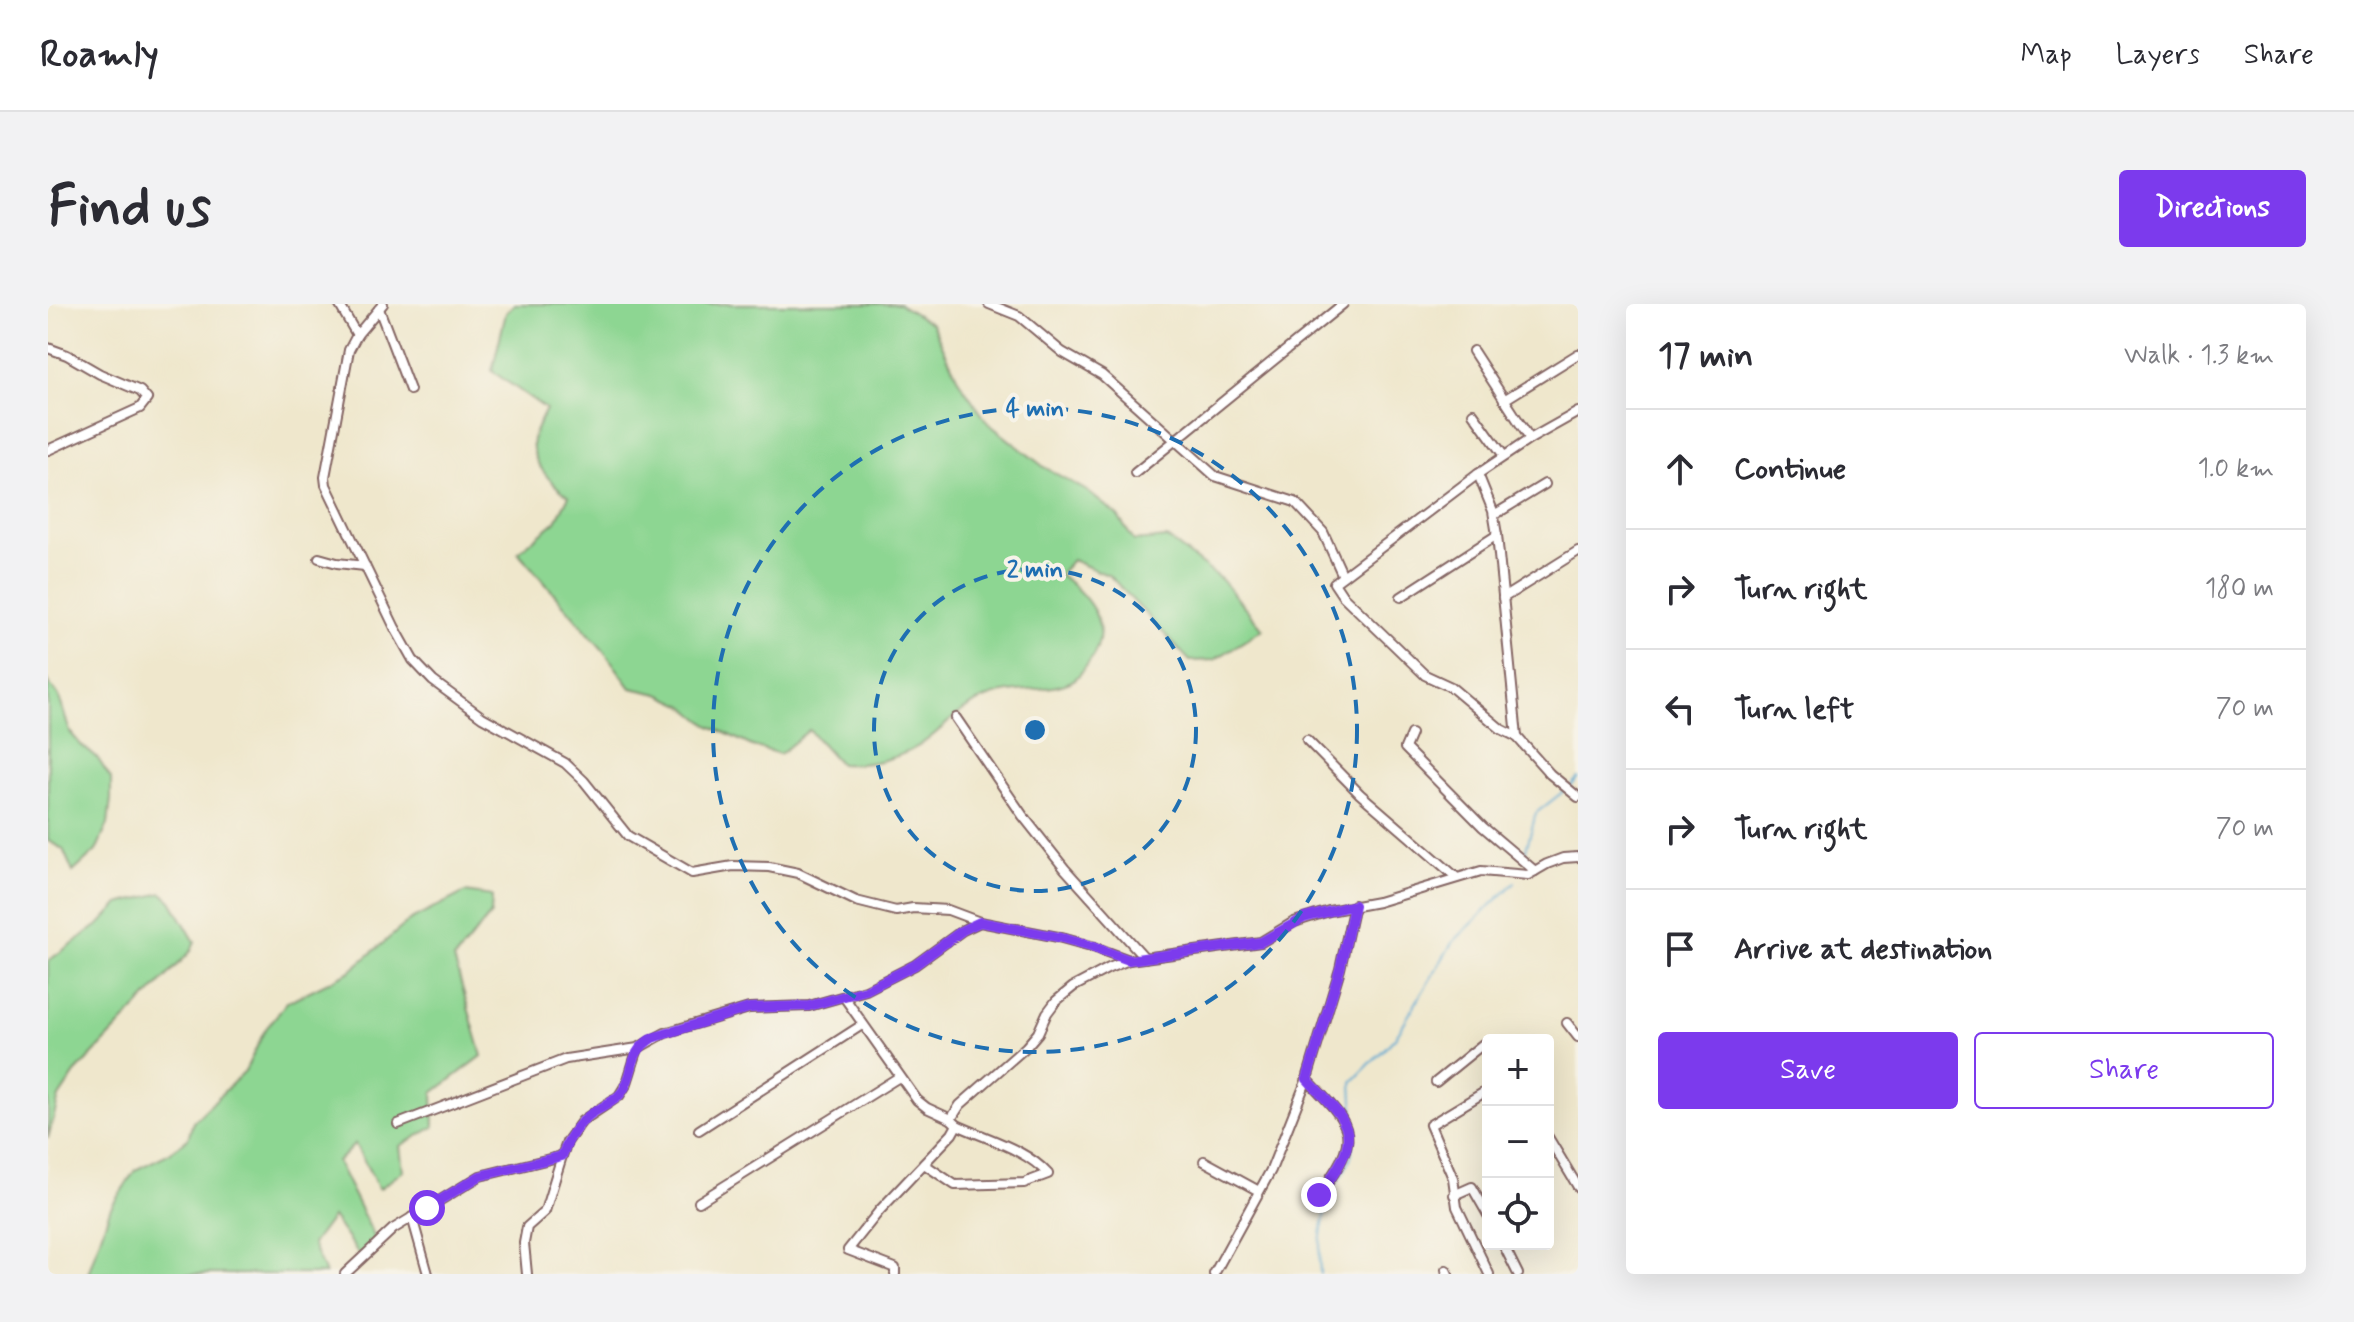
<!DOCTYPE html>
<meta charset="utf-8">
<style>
:root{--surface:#fff;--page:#f2f2f3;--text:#2b2b33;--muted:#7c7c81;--line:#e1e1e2;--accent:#7c3aed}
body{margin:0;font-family:Mynerve,sans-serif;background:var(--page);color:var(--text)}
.controls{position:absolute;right:24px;bottom:24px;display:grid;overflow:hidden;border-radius:8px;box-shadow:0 8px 32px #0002}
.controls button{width:72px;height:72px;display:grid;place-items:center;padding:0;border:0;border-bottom:2px solid var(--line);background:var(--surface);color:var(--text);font:40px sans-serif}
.stop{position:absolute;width:24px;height:24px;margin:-18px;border:6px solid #7c3aed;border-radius:50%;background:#fff}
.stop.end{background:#7c3aed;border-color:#fff;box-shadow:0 2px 8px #0008}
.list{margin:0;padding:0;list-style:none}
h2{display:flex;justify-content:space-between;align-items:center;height:104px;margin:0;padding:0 32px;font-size:34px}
h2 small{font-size:26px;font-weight:400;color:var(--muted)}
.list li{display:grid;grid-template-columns:52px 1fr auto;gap:24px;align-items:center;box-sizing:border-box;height:120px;padding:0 32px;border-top:2px solid var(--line)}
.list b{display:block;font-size:30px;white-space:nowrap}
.list em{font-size:26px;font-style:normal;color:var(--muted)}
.actions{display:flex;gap:16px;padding:24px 32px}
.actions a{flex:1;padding:18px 0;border:2px solid var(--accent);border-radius:8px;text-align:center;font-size:28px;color:var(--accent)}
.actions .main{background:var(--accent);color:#fff}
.icon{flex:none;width:44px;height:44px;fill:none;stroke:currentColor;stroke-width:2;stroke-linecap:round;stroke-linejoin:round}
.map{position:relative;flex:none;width:1530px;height:970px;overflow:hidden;border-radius:8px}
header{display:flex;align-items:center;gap:48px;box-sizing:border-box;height:112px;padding:0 40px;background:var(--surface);border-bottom:2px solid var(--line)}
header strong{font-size:38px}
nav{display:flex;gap:44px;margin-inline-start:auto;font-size:28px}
.intro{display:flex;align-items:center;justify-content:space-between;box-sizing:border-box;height:192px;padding:0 48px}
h1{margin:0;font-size:56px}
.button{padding:20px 36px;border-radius:8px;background:var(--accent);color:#fff;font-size:28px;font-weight:700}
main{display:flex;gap:48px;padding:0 48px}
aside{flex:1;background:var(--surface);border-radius:8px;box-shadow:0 8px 32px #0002}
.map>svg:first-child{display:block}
</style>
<header>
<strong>Roamly</strong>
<nav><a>Map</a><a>Layers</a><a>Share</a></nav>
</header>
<div class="intro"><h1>Find us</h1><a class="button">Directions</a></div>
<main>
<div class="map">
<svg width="1530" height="970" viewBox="0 0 1530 970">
<rect width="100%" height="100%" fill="#f7f3e8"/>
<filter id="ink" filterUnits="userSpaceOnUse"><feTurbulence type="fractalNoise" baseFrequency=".0125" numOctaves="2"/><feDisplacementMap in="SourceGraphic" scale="16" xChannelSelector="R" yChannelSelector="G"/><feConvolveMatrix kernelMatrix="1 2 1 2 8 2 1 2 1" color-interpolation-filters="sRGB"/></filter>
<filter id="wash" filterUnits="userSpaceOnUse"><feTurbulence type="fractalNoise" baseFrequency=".006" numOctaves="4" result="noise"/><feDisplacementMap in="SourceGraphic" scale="32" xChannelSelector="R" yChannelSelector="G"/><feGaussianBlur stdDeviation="1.8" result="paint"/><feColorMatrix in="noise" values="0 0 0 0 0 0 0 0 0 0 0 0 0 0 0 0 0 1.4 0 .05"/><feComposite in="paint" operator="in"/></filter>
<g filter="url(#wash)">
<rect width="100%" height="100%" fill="#efe7cc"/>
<g fill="#8dd692" stroke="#6c7a5e" stroke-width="2">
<path d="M466,0H851L884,20L911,77L940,119L996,163L1039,187L1069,211L1086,237L1119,234L1174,276L1215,325L1166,356L1142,357L1062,272L1024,256L1011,270C1042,293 1068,324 1039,361C1034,367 1030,375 1022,378C996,389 964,383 938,394C912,404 900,420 879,436C857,454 820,462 792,460L761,426L732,450L704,442L660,421L635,401L611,390L583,384L556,347L470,248L508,217L521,192C504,181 481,156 485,135C487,125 494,114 498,105L444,67L458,9Z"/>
<path d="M0,378L11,393L22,428L33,441L50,455L63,475V495L60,520L48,547L25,568L15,545L0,537Z"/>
<path d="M417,588L444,592L443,610L406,655L434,752L385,789L386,823L352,842L355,867L331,885L307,840L289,858L329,938L313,953L284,913L264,940L277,970H40L62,905L87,866L118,851L140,835L145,818L197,767L217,726L239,698L301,668L361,617Z"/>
<path d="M114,589L123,597L147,638L143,647L27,769L11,793L0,834V657L53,619L71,600Z"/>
</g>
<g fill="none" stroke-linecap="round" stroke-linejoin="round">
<g stroke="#59a7d2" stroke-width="2">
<path d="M1521,484L1530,474"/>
<path d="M1476,553L1488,509L1516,487"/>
<path d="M1272,970C1270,941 1274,912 1286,885C1291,874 1300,864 1303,852C1308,828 1305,803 1304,778L1347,734L1404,639L1467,578"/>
</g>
</g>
</g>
<g filter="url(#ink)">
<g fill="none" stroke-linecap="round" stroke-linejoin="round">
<defs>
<g id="street">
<path d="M291,0L309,31"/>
<path d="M335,0L309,31L301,46L277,173L278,181L347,324L365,356L385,377L434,413L517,459L536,477L580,532L644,569L685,562L721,563L750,569L808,597L848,607L865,604L900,606L932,618"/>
<path d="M941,0L971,12L1014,48L1054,71L1167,172L1247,198L1275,228L1295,272"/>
<path d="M331,5L362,86"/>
<path d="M0,44L19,51L52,70L92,87L99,95L92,104L0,146"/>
<path d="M1425,47L1482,135"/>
<path d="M1456,96L1530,50"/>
<path d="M1530,108L1482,135L1430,170L1286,279L1294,291L1377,371L1403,383L1453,425L1469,433L1502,470L1530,493"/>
<path d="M1425,109L1456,152"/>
<path d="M1087,169L1295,0"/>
<path d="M1430,170L1445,207L1449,231L1469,433"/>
<path d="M1446,211L1497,180"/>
<path d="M271,254L289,259L317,262"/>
<path d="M1353,293L1449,231"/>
<path d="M1455,294L1530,247"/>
<path d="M908,414L975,512L1017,565L1097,654"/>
<path d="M1363,430L1357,444L1435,523L1487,567"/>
<path d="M1259,436L1312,490L1408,573"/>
<path d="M796,693L869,796L879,804L903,815"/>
<path d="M1519,719L1530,733"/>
<path d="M1259,775C1307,825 1314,831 1271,891"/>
<path d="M1388,778L1435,740L1440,739"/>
<path d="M1440,786L1382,821L1405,874L1409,903L1441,970"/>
<path d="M350,820L518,755L590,744"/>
<path d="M651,826L814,721"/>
<path d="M1500,833L1530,883"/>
<path d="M1156,857L1211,887"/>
<path d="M876,860L907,881L976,879L1000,870C978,845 939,835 909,821"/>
<path d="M1406,891L1424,883L1440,911"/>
<path d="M651,898L851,773"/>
<path d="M364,913L380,970"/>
<path d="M1455,940L1470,970"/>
<path d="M1398,966L1400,970"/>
<path d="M297,970L345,925L432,872L514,852L519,838L534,817L571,792L579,779L590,744L617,729L701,704L761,702L818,686L867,661L915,626L932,618L1010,633L1043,642L1081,656"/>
<path d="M479,970L476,939L479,923L497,907L514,852"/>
<path d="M847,970V964L800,946L832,906L904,830L909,821L903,815L912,801L978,743L990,729L999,709L1008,697L1025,683L1061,664L1081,656L1213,638L1246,618L1281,607L1330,598L1433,567L1480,571L1499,560L1515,554L1530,553"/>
<path d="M1166,970L1223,866L1259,775L1292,665L1306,601"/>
</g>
</defs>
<use href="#street" stroke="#846563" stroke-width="12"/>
<use href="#street" stroke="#fff" stroke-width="8"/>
</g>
</g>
<g fill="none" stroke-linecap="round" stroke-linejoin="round" filter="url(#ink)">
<path stroke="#7c3aed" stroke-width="10" d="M379,904L432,872L514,852C520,835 528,821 543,810C553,803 566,799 574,788C589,766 578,751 604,734L701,704L761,702L818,686L867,661L915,626L932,618L1010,633L1043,642L1081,656L1213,638L1256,614L1306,601L1292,665L1259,775C1307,825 1315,831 1271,891"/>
</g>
<g fill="none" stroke="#1f6fb2" stroke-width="4" stroke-dasharray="14 10">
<circle cx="987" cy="426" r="161"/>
<circle cx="987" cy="426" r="322"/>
</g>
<circle cx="987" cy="426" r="12" fill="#1f6fb2" stroke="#f7f3e8" stroke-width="4"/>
<g font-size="24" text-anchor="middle" font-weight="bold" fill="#1f6fb2" stroke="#f7f3e8" stroke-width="8" stroke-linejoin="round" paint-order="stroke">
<text x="987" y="112">4 min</text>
<text x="987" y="273">2 min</text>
</g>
</svg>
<div class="controls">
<button>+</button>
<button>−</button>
<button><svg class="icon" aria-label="locate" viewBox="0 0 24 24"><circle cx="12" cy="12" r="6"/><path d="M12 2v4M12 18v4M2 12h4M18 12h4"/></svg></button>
</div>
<div class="stop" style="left:379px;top:904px"></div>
<div class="stop end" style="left:1271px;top:891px"></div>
</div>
<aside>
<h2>17 min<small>Walk · 1.3 km</small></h2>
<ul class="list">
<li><svg class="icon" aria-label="ahead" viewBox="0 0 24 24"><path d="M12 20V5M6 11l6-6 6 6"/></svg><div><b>Continue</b></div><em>1.0 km</em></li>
<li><svg class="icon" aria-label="right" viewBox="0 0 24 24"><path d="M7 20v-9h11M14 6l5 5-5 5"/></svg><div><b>Turn right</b></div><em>180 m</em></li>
<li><svg class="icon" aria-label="left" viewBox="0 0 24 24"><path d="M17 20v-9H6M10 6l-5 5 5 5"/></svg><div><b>Turn left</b></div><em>70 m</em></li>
<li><svg class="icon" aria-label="right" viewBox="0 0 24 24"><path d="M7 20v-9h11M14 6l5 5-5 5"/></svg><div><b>Turn right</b></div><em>70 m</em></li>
<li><svg class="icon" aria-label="arrive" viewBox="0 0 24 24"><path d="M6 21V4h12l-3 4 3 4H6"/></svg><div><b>Arrive at destination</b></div></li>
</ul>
<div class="actions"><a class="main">Save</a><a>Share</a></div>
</aside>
</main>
